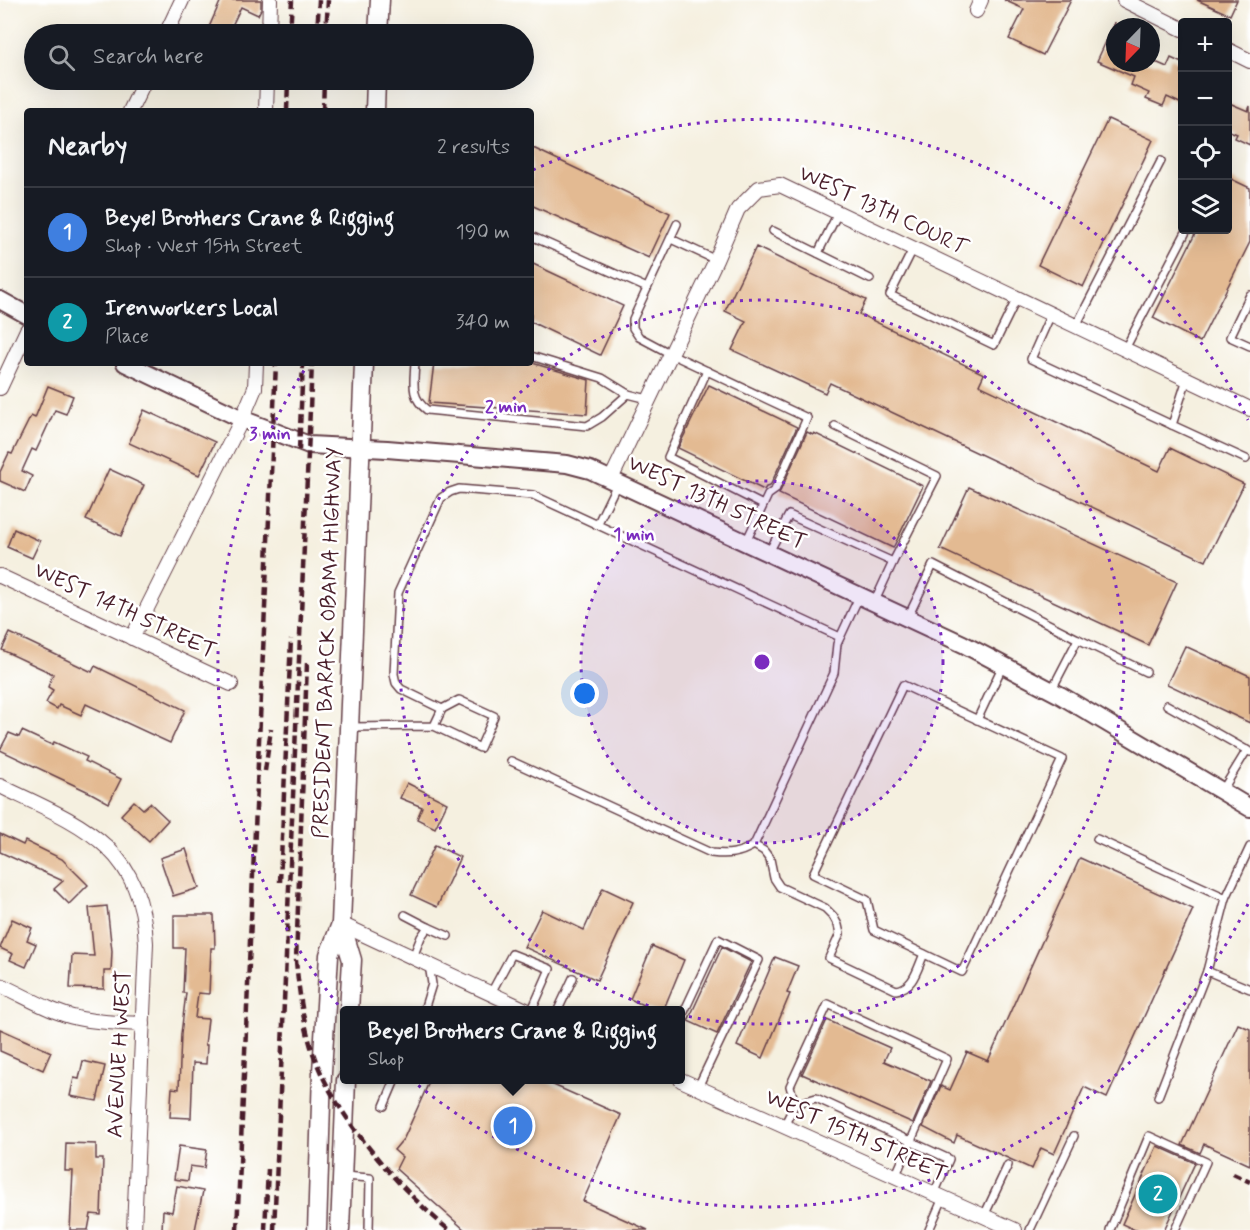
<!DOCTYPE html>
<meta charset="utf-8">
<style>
:root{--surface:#171b24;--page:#20242c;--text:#f1f3f6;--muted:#9ea1a6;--line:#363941;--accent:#c8321e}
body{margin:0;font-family:Mynerve,sans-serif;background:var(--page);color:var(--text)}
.controls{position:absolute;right:18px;top:18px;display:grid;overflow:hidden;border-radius:6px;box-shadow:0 6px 24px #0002}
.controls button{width:54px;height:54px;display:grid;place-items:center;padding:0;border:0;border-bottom:2px solid var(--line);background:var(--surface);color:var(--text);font:30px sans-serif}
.compass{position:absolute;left:1106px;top:18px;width:54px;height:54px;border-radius:50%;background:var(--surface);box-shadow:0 6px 24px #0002;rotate:203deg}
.you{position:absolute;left:585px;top:694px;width:21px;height:21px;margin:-15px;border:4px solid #fff;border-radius:50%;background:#1a73e8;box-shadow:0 0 0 9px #1a73e833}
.badge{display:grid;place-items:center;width:39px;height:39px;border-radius:50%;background:var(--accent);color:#fff;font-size:20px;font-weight:700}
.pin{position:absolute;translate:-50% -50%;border:3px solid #fff;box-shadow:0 2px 6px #0006}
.popup{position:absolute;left:340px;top:1006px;width:345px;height:78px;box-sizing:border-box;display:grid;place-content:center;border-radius:6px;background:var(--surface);filter:drop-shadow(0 2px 4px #0005);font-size:20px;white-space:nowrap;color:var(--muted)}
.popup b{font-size:22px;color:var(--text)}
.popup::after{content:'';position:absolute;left:50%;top:100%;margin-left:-12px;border:12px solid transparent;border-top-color:var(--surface)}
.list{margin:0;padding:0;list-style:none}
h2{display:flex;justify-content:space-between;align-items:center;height:78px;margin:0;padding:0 24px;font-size:26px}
h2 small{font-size:20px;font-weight:400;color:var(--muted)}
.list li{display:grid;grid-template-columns:39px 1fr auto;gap:18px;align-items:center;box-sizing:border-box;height:90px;padding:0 24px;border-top:2px solid var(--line)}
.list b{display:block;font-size:22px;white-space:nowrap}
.list p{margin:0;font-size:20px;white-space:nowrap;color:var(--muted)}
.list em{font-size:20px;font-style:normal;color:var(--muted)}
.icon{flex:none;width:33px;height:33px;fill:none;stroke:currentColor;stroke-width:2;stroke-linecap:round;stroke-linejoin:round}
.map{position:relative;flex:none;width:1250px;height:1230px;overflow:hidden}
.search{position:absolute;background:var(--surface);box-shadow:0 6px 24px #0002;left:24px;top:24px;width:510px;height:66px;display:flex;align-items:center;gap:15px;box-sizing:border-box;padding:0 21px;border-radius:33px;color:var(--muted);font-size:22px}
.panel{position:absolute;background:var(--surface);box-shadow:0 6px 24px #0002;left:24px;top:108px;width:510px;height:258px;border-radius:6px}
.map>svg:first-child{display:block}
</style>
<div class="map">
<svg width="1250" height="1230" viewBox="0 0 1250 1230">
<rect width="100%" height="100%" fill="#fff"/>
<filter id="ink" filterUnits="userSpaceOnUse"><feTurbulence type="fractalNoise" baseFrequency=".0167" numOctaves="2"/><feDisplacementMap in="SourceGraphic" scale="12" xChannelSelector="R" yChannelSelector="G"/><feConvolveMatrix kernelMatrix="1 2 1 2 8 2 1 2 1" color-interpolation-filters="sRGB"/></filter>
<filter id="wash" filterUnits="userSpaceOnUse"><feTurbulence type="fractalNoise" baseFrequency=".008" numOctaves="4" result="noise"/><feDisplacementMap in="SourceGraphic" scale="24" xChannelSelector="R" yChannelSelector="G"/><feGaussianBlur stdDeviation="1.35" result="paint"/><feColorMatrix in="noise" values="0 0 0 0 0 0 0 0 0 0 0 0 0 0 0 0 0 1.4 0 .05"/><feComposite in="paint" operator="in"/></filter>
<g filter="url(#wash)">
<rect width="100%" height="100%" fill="#f5f0e0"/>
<g id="blocks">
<g fill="#e3ba92">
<path d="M221,0H261V9L258,15L241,7L228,34H206Z"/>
<path d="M1004,0H1071L1043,55L1009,39L1024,9Z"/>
<path d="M1197,0H1237L1230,15Z"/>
<path d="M1115,22V63H1158L1167,67L1171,58L1182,63V104L1167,97L1163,106L1146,99L1149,93L1131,85L1134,77L1097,61Z"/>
<path d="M1227,102L1248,111L1250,106V145L1235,138L1237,134L1227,130Z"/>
<path d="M1108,119L1153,140L1083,287L1038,265Z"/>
<path d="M531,147L670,213L649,258L531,205Z"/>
<path d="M1227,177L1250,188V242L1200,342L1153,318L1197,230H1227Z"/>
<path d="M756,247L866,300L859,314L984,374L979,385L1159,471L1170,448L1244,484L1206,561L830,383L825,393L732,350L746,321L725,311Z"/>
<path d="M531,263L623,306L600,355L531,322Z"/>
<path d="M434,363H532L589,380L587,414L429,403Z"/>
<path d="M709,385L797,427L770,486L766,487L764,490L678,448Z"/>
<path d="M48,386L73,396L66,414L55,410L36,451L32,449L22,471L32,476L25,492L0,481V472L9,453L12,454L31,416L35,418Z"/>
<path d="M144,410L215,442L199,475L129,443Z"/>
<path d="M807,432L813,435L814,433L923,486L893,548L779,494Z"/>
<path d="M109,469L144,485L121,536L86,520Z"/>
<path d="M969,487L1177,582L1148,645L940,549Z"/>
<path d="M14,529L40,541L32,558L7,547Z"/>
<path d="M10,633L92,672L95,666L185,710L170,743L86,704L81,715L59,705L57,709L46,703L53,690L48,687L53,674L2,650Z"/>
<path d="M1185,646L1250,676V723L1167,684Z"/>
<path d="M22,731L52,745L54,742L87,757L85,761L121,779L109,803L91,793L0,750L9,733L19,737Z"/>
<path d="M407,783L447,803L435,828L417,819L422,807L400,798Z"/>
<path d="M134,801L143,809L150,803L168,820L149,841L121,815Z"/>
<path d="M0,834L23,845L25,841L62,859L88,885L69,904L54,889L63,881L0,852Z"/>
<path d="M435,845L460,857L437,907L411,895Z"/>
<path d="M186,849L199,888L173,896L160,858Z"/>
<path d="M1080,858L1193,909L1107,1098L1084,1087L1054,1154L1041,1148L1032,1169L957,1135L954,1143L923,1127L941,1086L950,1090L967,1052L988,1061Z"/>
<path d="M603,888L633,902L597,980L524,947L542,910L584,930Z"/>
<path d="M107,906L112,951L111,971H104V989L70,988L72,955L94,956L89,908Z"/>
<path d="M174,915H214L215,948H211L209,994L198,993L195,1018L208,1019L205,1045H207L206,1064L193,1063L191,1118L170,1117L172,1088L179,1089L181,1034L186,993H183L185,948H174Z"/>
<path d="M12,919L32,928L27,940L36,944L26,967L10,960L13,954L0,948Z"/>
<path d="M652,946L684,960L663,1011H656L630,999Z"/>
<path d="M722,947L751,962L717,1034L688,1021Z"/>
<path d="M775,957L798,966L787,993L790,994L763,1058L737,1046Z"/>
<path d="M827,1020L890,1048L884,1061L931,1081L913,1123L802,1074Z"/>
<path d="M1238,1024L1250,1029V1165L1204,1144L1200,1153L1182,1145Z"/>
<path d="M0,1029L51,1052L43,1070L0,1051Z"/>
<path d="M83,1061L105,1066L97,1101L70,1096L74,1078L79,1079Z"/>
<path d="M430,1080H542L621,1115L583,1201L648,1230H465L396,1169L402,1157L394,1150L404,1138Z"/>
<path d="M66,1143L96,1144V1159H103L101,1215L91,1214L88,1230H70L73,1171H65Z"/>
<path d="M179,1146L207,1150L204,1168L190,1166L188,1181L174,1179Z"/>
<path d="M1157,1146L1195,1163L1164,1230H1135L1122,1224Z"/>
<path d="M177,1186L203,1191L195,1230H162L163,1210L172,1212Z"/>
</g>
</g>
</g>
<g filter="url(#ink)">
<use href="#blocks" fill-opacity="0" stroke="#643e46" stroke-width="1.5"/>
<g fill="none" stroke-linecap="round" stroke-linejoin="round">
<defs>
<g id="service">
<path d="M677,224L633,319V328L639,337L671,354L807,418L775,490L768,495L746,542"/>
<path d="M773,231L870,279"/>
<path d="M531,236L647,288"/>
<path d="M671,239L716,260"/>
<path d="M913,249L890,295L994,345L1017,298"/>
<path d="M818,253L838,213"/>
<path d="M1250,295L1230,337L1250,346"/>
<path d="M1051,314L1031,359L1172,425"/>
<path d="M1076,326L1161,161"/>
<path d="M1125,349L1187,230"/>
<path d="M531,356L602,378L628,394L648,399"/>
<path d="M415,363C414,383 410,397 427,410L587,426L602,417L628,394"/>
<path d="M707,371L668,457L763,505"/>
<path d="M1187,379L1172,425L1246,459"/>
<path d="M835,426L937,476L893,562L875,601"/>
<path d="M597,525L617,484"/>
<path d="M769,552L789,515L893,562"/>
<path d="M908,617L933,565L1078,639L1051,691"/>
<path d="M1078,639L1146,672"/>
<path d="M903,685L1062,759L962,972L874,930L867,900L813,874Z"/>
<path d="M1167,705L1250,752"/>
<path d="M442,709L401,689L396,683L394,674L398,593L441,498L450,492L459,489L533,495L840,637"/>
<path d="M977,720L1003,665"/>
<path d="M351,727L434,726L442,709L459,700L494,716L480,748L434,726"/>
<path d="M511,761L711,853C728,855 739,854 754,845L834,673L837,644L859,597"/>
<path d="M1222,791L1247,750"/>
<path d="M1097,839L1226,898L1250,847"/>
<path d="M754,845L764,851L770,859L774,878L780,887L825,908L833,916L838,925L840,934L829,958L896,990C914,988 917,969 924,954"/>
<path d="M405,915L428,927"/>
<path d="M413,957L421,937L428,927L448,936"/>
<path d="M1207,971L1250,989"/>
<path d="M491,993L512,954L550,969L532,1010"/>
<path d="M424,1010L432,984L429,965"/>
<path d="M558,1010L573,978"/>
<path d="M684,1012L718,939L759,960L698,1087"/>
<path d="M1158,1097L1207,971L1226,898"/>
<path d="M795,1104L790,1086L828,1004L947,1059L895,1177"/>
<path d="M384,1106L395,1080"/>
<path d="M784,1126L795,1104L816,1098L949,1159L934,1194"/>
<path d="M344,1176L370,1178L369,1230"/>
<path d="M984,1216L1008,1165"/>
<path d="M929,1230L943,1198"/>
<path d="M1030,1230L1074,1136"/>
<path d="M1110,1230L1149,1136L1206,1162L1175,1230"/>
</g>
<g id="minor">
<path d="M1124,0L1182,29"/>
<path d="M976,11L981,0"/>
<path d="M166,34L182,0"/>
<path d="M269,34L270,0"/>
<path d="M1228,50L1250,61"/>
<path d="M130,111L145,80"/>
<path d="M266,111L267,80"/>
<path d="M0,388L27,330"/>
<path d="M611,479L716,260L738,209L759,188L780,185L1250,409"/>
<path d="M0,576L231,684"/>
<path d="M132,638L242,419L255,388L256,363"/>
<path d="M0,786C77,823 142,844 146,943L134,1230"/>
<path d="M341,924L526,1010"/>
<path d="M0,985C25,996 50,1012 77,1018C99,1023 121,1023 143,1024"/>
<path d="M681,1080L1015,1230"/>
</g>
<g id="tertiary">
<path d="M0,300L27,315"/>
<path d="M125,363L242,419L309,445L387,449L567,464L590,470L963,644L1060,695L1250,808"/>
</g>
<g id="secondary">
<path d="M378,34L380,0"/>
<path d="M375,111L376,80"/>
<path d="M341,924L352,960L349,1010"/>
<path d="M317,1230L322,1072L329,955L341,924L364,363"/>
<path d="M340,1230L346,1080"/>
</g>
</defs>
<use href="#service" stroke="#643e46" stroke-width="10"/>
<use href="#minor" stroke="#643e46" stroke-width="16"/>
<use href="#tertiary" stroke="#643e46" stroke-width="20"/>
<use href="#secondary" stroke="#643e46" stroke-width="21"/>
<use href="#service" stroke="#fff" stroke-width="7"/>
<use href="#minor" stroke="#fff" stroke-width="14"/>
<use href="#tertiary" stroke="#fff" stroke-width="16"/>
<use href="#secondary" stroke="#fff" stroke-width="18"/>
<g stroke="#4a1f2b" stroke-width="4.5" stroke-dasharray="9 4.5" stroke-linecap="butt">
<path d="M290,34L292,0"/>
<path d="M317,34L319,0"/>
<path d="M326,34L328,0"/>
<path d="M287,111L288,80"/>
<path d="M323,111L324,80"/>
<path d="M299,450L303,363"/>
<path d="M307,663L296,961C299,992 303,1021 312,1050C332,1113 399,1189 449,1230"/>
<path d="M265,771L271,729"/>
<path d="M280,882L291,639"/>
<path d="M1233,1174L1250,1182"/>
<path d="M237,1230L276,363"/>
<path d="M265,1230L268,1169"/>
<path d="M274,1230L312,363"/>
</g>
</g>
</g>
<circle cx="762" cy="662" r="181" fill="#7b2cbf" fill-opacity=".12"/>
<g fill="none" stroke="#7b2cbf" stroke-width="3" stroke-dasharray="3 6">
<circle cx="762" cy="662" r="181"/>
<circle cx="762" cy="662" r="362"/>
<path d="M1248 904A543 543 0 1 1 307 366M533 170A543 543 0 0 1 1248 420"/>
</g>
<g text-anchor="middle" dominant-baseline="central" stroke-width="5" stroke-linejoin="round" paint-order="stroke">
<g font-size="22" fill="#4a1f2b" stroke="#fff">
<text transform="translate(883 211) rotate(25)">WEST 13TH COURT</text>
<text transform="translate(717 503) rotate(25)">WEST 13TH STREET</text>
<text transform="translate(125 611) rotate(25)">WEST 14TH STREET</text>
<text transform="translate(328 643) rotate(-88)">PRESIDENT BARACK OBAMA HIGHWAY</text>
<text transform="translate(120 1054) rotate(-87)">AVENUE H WEST</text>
<text transform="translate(856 1136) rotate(24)">WEST 15TH STREET</text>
</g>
</g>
<circle cx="762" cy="662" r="9" fill="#7b2cbf" stroke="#fff" stroke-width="3"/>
<g font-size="18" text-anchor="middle" font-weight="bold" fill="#7b2cbf" stroke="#fff" stroke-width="5" stroke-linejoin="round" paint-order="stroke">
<text x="506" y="412">2 min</text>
<text x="270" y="439">3 min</text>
<text x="634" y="540">1 min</text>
</g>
</svg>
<div class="controls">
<button>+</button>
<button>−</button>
<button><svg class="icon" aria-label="locate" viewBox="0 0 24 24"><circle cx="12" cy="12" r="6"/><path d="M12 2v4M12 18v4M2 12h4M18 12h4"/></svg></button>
<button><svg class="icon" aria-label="layers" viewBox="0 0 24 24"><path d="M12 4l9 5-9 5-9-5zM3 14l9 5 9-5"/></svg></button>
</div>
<svg class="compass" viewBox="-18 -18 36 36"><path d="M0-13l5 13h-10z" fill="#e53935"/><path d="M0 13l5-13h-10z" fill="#9ea1a6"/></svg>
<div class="you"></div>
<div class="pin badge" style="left:513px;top:1126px;background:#3f7fe0">1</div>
<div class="popup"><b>Beyel Brothers Crane &amp; Rigging</b>Shop</div>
<div class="pin badge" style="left:1158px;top:1194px;background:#0f9aa8">2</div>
<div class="search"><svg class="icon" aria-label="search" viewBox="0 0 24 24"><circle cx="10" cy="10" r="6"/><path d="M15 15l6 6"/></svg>Search here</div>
<section class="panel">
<h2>Nearby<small>2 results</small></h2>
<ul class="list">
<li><span class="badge" style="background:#3f7fe0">1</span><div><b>Beyel Brothers Crane &amp; Rigging</b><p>Shop · West 15th Street</p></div><em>190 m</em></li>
<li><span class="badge" style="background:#0f9aa8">2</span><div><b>Irenworkers Local</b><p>Place</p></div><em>340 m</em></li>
</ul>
</section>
</div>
